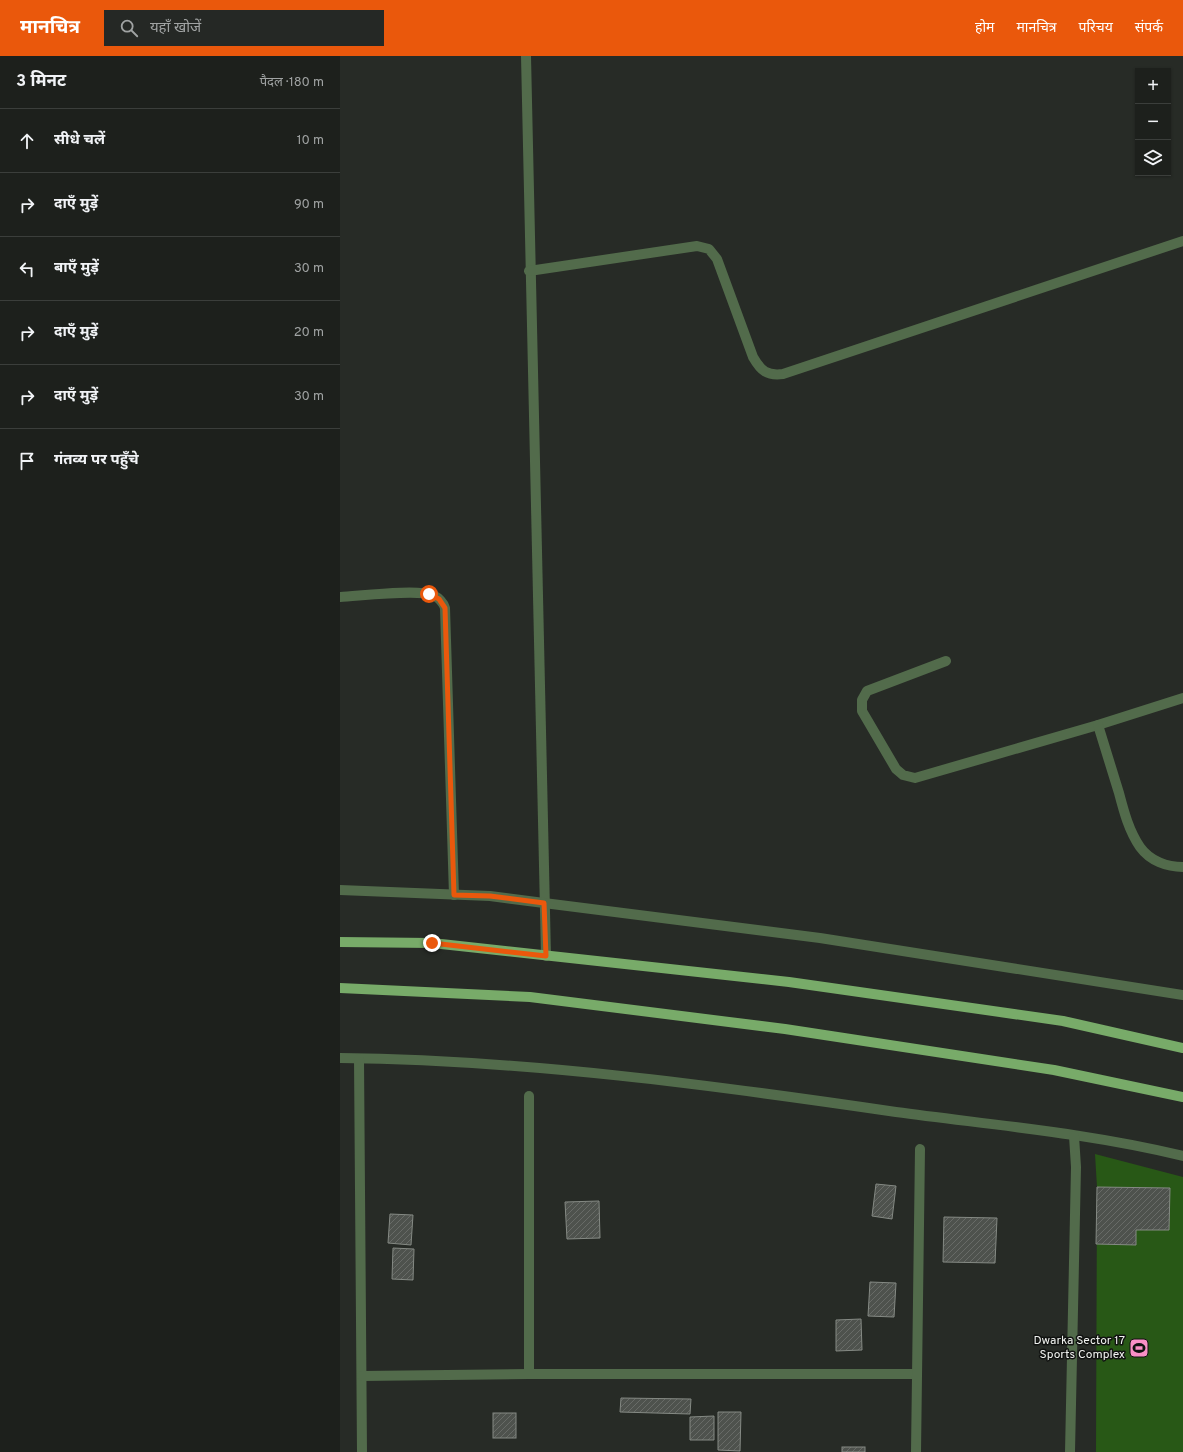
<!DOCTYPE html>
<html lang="hi">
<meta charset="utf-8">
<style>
:root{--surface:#1d201c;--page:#252825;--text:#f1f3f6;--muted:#a0a3a3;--line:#3b3e3b;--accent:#ea580c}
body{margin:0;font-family:Overpass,"Noto Sans Devanagari",sans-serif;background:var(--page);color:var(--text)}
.controls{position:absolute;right:12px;top:12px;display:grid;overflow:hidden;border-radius:0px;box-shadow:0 1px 3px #0004}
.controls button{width:36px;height:36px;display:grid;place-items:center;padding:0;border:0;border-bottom:1px solid var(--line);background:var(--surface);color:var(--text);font:20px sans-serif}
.stop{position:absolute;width:12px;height:12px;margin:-9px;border:3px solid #ea580c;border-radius:50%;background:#fff}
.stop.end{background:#ea580c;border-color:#fff;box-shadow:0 1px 4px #0008}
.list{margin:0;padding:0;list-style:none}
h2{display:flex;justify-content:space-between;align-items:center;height:52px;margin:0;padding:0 16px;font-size:17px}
h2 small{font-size:13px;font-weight:400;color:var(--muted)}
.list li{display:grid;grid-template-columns:26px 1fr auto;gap:12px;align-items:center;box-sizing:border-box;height:64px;padding:0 16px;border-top:1px solid var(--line)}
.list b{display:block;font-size:15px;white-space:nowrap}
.list em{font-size:13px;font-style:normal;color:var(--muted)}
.icon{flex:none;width:22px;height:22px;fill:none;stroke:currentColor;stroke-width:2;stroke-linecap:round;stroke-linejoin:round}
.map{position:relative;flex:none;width:843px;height:1396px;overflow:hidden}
header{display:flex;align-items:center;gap:24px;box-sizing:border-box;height:56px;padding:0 20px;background:var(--accent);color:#fff}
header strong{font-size:19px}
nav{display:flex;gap:22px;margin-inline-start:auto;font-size:14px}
.search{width:280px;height:36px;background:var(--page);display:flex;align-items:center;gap:10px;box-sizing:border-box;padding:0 14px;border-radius:0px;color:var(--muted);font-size:15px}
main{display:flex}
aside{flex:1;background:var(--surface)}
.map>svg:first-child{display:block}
</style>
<header>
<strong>मानचित्र</strong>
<div class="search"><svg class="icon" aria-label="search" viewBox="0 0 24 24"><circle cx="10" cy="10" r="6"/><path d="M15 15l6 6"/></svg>यहाँ खोजें</div>
<nav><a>होम</a><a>मानचित्र</a><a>परिचय</a><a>संपर्क</a></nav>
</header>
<main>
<aside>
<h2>3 मिनट<small>पैदल · 180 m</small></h2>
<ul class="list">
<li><svg class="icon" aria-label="ahead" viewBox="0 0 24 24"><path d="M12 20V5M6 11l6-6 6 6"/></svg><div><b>सीधे चलें</b></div><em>10 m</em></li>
<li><svg class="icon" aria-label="right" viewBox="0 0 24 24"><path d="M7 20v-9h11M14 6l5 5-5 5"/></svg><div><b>दाएँ मुड़ें</b></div><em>90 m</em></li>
<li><svg class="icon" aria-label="left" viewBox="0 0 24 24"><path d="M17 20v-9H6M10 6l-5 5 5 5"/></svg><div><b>बाएँ मुड़ें</b></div><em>30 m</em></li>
<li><svg class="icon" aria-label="right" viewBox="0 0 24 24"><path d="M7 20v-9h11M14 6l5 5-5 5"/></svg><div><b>दाएँ मुड़ें</b></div><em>20 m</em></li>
<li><svg class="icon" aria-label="right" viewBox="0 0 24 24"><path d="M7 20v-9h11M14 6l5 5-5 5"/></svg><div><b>दाएँ मुड़ें</b></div><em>30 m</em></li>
<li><svg class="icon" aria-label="arrive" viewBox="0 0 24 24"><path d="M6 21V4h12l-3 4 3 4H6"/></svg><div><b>गंतव्य पर पहुँचे</b></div></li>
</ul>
</aside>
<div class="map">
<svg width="843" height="1396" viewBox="0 0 843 1396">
<defs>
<pattern id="building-hatch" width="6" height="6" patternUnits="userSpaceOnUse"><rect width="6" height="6" fill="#4e524d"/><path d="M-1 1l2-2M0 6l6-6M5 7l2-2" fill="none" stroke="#686b67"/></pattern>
</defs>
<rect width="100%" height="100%" fill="#272b26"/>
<path fill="#285816" d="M755,1098L843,1121V1396H756L757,1131Z"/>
<g fill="url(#building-hatch)" stroke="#858a84">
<path d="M536,1128L556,1130L552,1163L532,1160Z"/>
<path d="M757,1131L830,1132L829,1174H796V1189L756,1188Z"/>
<path d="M259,1145L260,1182L227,1183L225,1146Z"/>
<path d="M50,1158L73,1159L71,1189L48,1187Z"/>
<path d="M604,1161L657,1162L655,1207L603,1206Z"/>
<path d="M53,1192L74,1193L73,1224L52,1223Z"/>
<path d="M530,1226L556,1227L554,1261L528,1260Z"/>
<path d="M521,1263L522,1294L496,1295V1264Z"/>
<path d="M281,1342L351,1343L350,1358L280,1356Z"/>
<path d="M378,1356H401L400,1395L378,1394Z"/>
<rect x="153" y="1357" width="23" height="25"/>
<path d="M374,1360V1384H350V1361Z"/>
<rect x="502" y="1391" width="23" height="5"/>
</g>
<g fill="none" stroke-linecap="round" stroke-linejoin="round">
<g stroke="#526b4b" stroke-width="10">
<path d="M186,0L206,900"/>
<path d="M189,215L357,190L369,193L377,203L413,301C421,315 427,320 443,318L843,185"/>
<path d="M0,541C20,540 76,533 93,539C99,542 103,546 105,552L114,839"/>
<path d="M606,605L527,635L522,644V655L556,713L563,719L575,722L758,669L843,642"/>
<path d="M758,669C765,692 772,715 779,737C784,756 789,775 800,791C810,805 827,811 843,811"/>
<path d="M0,834L150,840L204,847L480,882L843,939"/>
<path d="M0,1002C186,1004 372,1029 556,1056C652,1069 749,1077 843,1100"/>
<path d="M19,1003L22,1396"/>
<path d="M189,1318V1040"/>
<path d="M22,1320L189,1318H577"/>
<path d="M576,1396L580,1093"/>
<path d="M730,1396L736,1111L734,1080"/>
</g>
<g stroke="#78ab69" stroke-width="10">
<path d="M0,886L92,887L449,926L723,965L843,992"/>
<path d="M0,932L190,941L445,973L714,1014L843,1041"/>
</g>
</g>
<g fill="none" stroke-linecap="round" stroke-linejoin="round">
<path stroke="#ea580c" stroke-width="5" d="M89,538L99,543L105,552L114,839L150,840L204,847L206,900L92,887"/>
</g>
<defs>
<symbol id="stadium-square" viewBox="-11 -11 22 22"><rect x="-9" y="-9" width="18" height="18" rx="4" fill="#fa8fc6" stroke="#111311"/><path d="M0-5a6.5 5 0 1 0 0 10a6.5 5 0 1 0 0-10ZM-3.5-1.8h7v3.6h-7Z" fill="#111"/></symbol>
</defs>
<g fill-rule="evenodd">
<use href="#stadium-square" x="788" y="1281" width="22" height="22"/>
</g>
<g text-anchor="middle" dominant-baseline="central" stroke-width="3" stroke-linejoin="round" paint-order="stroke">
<g font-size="12" fill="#f0f2ef" stroke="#111311" text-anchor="end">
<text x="785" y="1285">Dwarka Sector 17<tspan x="785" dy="14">Sports Complex</tspan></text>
</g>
</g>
</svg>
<div class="controls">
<button>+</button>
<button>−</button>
<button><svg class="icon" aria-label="layers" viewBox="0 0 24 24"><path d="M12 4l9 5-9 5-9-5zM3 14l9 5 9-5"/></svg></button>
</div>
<div class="stop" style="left:89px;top:538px"></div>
<div class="stop end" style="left:92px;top:887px"></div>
</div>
</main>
